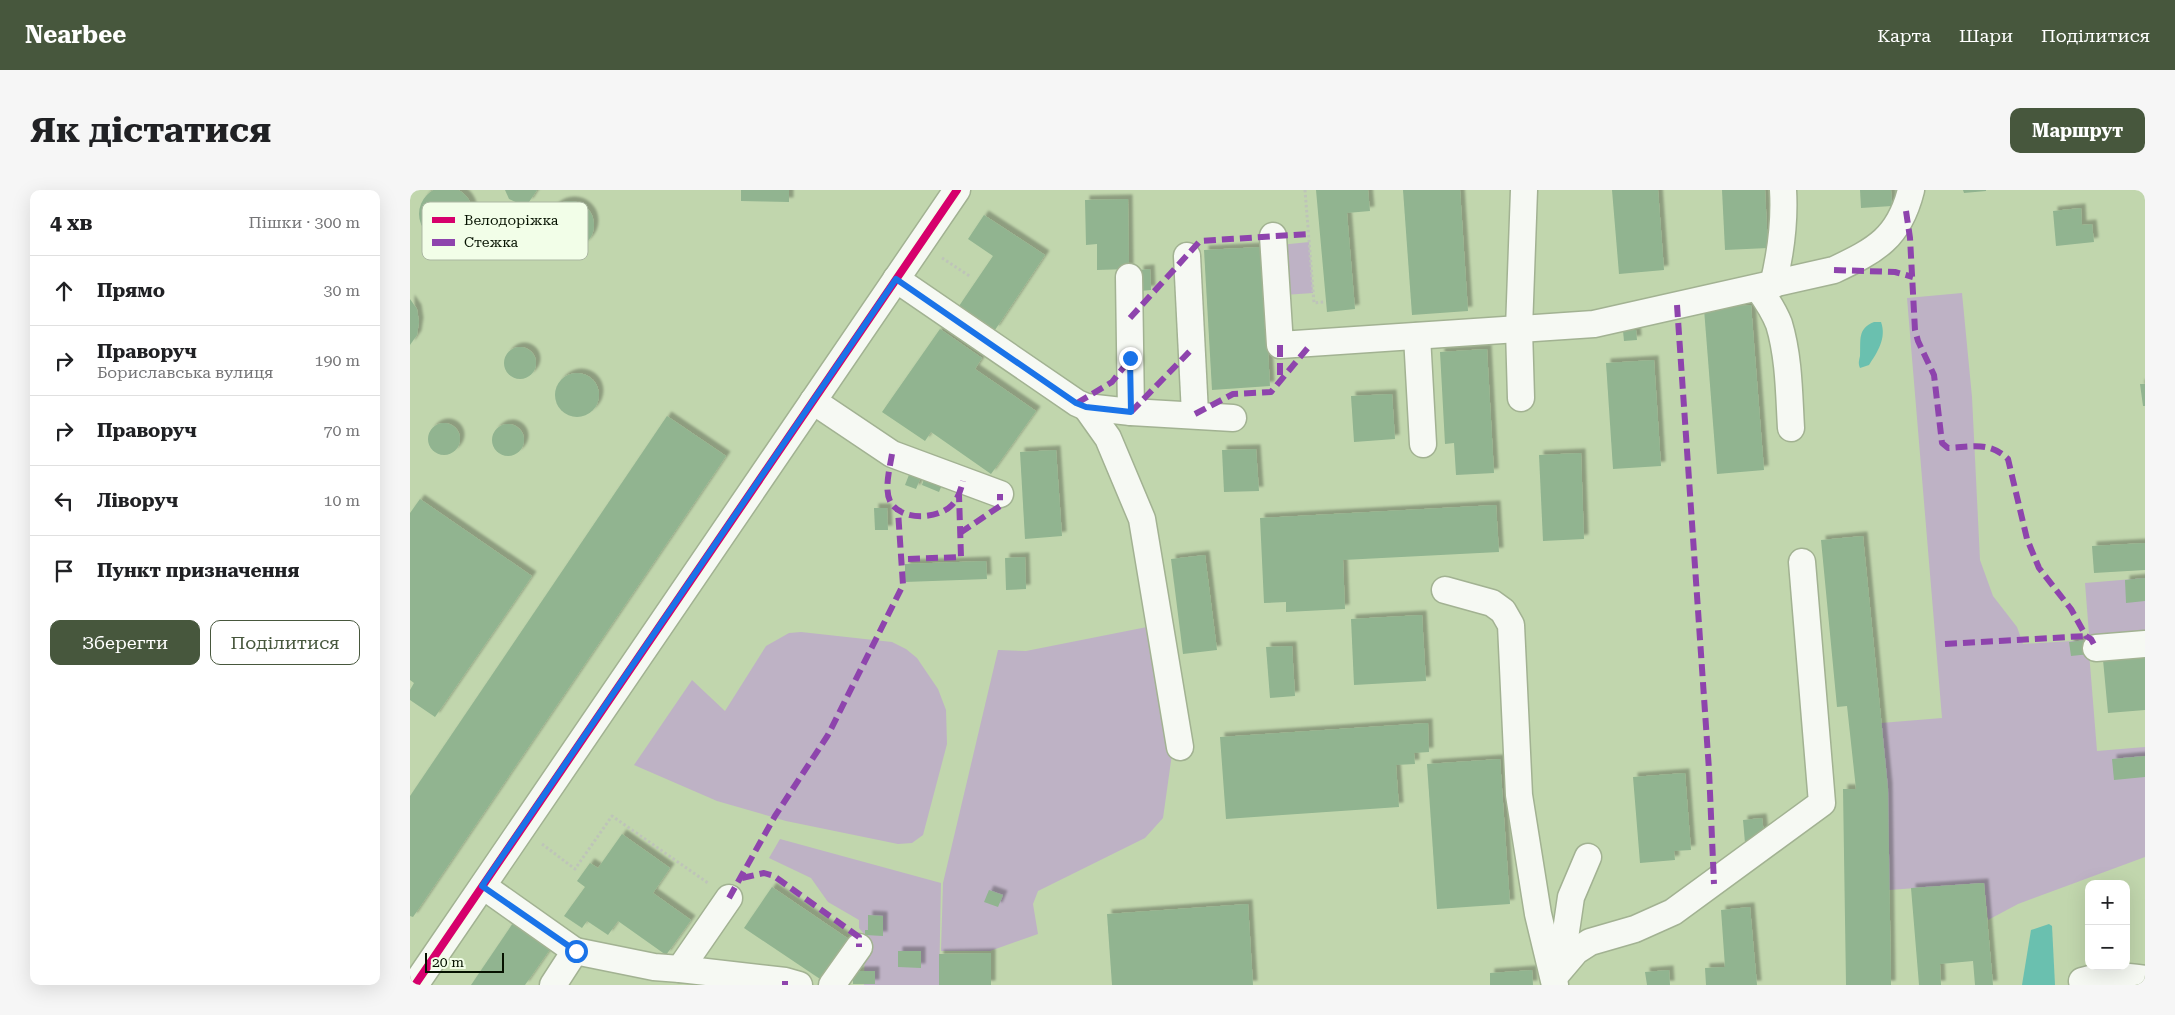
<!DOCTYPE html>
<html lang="uk">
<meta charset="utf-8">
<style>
:root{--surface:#fff;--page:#f6f6f6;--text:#202124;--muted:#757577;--line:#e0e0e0;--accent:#47573d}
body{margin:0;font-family:"Roboto Serif",serif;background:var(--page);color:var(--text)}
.controls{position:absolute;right:15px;bottom:15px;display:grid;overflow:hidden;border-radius:10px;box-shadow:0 5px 20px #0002}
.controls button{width:45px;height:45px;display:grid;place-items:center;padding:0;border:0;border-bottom:1px solid var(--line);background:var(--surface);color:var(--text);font:25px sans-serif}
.scale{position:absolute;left:15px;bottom:12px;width:79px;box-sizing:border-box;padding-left:5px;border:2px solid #061200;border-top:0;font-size:14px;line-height:18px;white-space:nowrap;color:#061200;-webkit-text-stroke:4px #f2fee8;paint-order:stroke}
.stop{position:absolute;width:15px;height:15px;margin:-11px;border:4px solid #1a73e8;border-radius:50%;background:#fff}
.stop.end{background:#1a73e8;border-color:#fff;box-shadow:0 1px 5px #0008}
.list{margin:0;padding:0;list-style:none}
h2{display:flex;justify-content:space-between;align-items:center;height:65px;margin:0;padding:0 20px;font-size:21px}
h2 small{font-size:16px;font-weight:400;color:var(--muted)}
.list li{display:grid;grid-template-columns:32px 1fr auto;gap:15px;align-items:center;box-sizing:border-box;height:70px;padding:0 20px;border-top:1px solid var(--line)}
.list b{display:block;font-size:19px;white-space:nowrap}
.list p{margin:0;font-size:16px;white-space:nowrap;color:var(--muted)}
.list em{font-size:16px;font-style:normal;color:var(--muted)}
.actions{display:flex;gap:10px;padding:15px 20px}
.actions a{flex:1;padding:11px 0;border:1px solid var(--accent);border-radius:10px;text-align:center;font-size:18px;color:var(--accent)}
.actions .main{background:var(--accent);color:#fff}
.icon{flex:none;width:28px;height:28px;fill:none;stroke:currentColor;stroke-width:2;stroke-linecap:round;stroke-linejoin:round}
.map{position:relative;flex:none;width:1735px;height:795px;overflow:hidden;border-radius:10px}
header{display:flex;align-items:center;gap:30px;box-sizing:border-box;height:70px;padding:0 25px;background:var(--accent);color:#fff}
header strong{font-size:24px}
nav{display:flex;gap:28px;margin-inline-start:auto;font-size:18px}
.intro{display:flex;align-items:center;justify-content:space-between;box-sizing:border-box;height:120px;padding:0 30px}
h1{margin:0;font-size:35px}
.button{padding:12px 22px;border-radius:10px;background:var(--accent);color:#fff;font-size:18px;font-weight:700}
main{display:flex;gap:30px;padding:0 30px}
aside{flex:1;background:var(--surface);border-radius:10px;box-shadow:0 5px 20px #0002}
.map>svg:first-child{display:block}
</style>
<header>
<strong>Nearbee</strong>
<nav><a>Карта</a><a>Шари</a><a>Поділитися</a></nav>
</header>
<div class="intro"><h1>Як дістатися</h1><a class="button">Маршрут</a></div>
<main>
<aside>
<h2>4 хв<small>Пішки · 300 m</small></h2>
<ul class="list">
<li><svg class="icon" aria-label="ahead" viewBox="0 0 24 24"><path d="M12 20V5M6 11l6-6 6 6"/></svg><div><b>Прямо</b></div><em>30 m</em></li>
<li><svg class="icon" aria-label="right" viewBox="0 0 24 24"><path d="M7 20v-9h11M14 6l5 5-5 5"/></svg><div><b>Праворуч</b><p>Бориславська вулиця</p></div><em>190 m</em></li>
<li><svg class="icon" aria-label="right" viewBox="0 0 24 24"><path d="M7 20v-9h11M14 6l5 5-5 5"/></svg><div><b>Праворуч</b></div><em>70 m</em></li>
<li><svg class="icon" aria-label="left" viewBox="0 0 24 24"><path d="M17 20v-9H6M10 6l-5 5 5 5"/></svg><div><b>Ліворуч</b></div><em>10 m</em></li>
<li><svg class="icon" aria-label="arrive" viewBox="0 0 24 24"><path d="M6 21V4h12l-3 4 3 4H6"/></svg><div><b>Пункт призначення</b></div></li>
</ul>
<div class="actions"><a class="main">Зберегти</a><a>Поділитися</a></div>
</aside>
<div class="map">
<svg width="1735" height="795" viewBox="0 0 1735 795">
<defs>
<filter id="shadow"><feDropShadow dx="4.5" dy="-4.5" stdDeviation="1" flood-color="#0004"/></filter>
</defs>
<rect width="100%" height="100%" fill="#c1d6ad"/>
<g fill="#beb2c5">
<path d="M899,52L903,103L874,105L870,55Z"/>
<path d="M1552,103L1562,207L1570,370L1583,406L1607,437L1613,454L1678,450L1687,561L1735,557V667L1608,714L1578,730L1574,693L1479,700L1471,533L1532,528L1497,108Z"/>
<path d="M1735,388V442L1682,446L1679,444L1675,393Z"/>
<path d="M742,436L763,557L753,628L735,648L628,701L623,714L628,744L580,761H531L533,693L588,460L616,461Z"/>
<path d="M391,442L482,452L496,459L507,468L528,499L536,520L537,554L513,645L502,653L488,654L376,631L307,611L224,575L282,490L315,521L356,456L379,443Z"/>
<path d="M370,649L531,693L529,795H454L455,745L449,738V730L418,712L401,688L359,668Z"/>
</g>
<g fill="#6ac0af">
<path d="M1464,132H1471C1477,148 1467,163 1459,175L1450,178C1448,173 1449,171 1450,166C1451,150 1447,139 1464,132Z"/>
<path d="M1639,734L1642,736L1645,795H1612L1621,740Z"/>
</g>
<g fill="#91b490" filter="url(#shadow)">
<circle cx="36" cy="24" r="27"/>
<path d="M95,0H127L119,12L110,14L99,9Z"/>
<path d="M331,0H379V12L331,11Z"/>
<path d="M906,0H958L960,21L937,23L945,119L917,122Z"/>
<path d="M993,0H1050L1058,121L1002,125Z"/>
<path d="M1202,0H1248L1254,80L1209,84Z"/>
<path d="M1312,0H1355L1358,58L1315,60Z"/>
<path d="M1450,0H1481L1482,16L1451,18Z"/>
<path d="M1553,0H1576V1L1554,3Z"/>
<path d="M718,9L719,79L687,80V54L676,55L675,10Z"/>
<circle cx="160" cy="35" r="24"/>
<path d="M1671,18L1672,35L1682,34L1684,52L1646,56L1643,21Z"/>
<path d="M574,25L635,65L585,140L549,116L583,66L558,49Z"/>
<path d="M852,57L860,196L802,200L794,60Z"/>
<path d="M740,79L741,100L730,101L729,80Z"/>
<path d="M0,109L7,119L9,132L7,145L0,155Z"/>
<path d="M1341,115L1354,280L1307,284L1294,119Z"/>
<path d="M530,139L572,168L565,179L626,221L581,284L521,242L515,251L472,222Z"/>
<path d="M1226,140L1227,150L1214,151L1213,141Z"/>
<circle cx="110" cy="173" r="16"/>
<path d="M1077,159L1084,283L1046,285L1044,253L1035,254L1030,162Z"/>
<path d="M1244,170L1251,276L1203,279L1196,173Z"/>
<circle cx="167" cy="205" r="22"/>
<path d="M1730,194H1735V216H1733Z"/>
<path d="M982,204L985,249L944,252L941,206Z"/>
<path d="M257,226L316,266L3,727L0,726V606Z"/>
<circle cx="34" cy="249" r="16"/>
<circle cx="98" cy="250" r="16"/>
<path d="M846,259L849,301L814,302L812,260Z"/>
<path d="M646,260L652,346L615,349L610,262Z"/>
<path d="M1171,263L1174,349L1133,351L1129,265Z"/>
<path d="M502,277L513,282L506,299L495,295Z"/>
<path d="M516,283L534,290L529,302L512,295Z"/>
<path d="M10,309L122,386L25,527L0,510V500L4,493L0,490V323Z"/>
<path d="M1086,315L1089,362L933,370L935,419L876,422V412L854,413L850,328Z"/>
<path d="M464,318H477L478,340H465Z"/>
<path d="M1453,346L1478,598L1481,795H1436L1433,599H1446L1437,516L1427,517L1411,350Z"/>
<path d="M1735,353V380L1684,383L1682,356Z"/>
<path d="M795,365L807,460L773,464L761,369Z"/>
<path d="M615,367L616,399L596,400L595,368Z"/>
<path d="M576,371L577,389L495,392V374Z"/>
<path d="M1735,388V411L1716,413L1715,390Z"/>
<path d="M1012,425L1016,491L944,495L941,429Z"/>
<path d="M1678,450L1680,464L1661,466L1659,452Z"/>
<path d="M882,456L885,506L860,508L856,457Z"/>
<path d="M1735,466V520L1698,523L1693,470Z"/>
<path d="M1018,533L1019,562L1004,563L1005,574L986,575L989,617L816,629L810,547Z"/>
<path d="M1735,566V587L1704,590L1702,569Z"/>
<path d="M1090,569L1100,714L1027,719L1017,574Z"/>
<path d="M1275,583L1281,660L1264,661L1265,670L1230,673L1223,587Z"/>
<path d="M1352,628L1355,650L1335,653L1333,630Z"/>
<path d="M212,644L260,678L243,703L281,730L256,765L208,731L198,745L177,731L172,738L154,726L175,697L167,691L180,673L188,678Z"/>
<path d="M1574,693L1583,795H1565L1563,771L1530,774L1531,795H1509L1501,698Z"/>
<path d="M362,697L443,752L416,793L334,738Z"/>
<path d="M579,700L593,705L588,717L574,712Z"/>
<path d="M838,714L843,795H702L697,724Z"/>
<path d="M1340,717L1347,795H1296L1295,778L1315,777L1311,720Z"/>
<path d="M458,725L473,726V746L455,745V740H458Z"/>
<path d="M105,730L143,755L115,795H61Z"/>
<path d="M488,761H511V778L488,777Z"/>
<path d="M581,763V795H529V764Z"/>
<path d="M1122,780L1123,795H1080V783Z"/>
<path d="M1259,780L1260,795H1237L1235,782Z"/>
<rect x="443" y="781" width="22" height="13"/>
</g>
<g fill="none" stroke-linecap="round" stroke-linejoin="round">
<defs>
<g id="minor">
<path d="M863,46L870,155L1184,134L1424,80C1466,60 1489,48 1501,0"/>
<path d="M777,66L785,224"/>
<path d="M719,87L721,222"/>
<path d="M486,89L667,213L676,217L721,222L823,228"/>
<path d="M1363,95C1371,62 1375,33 1373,0"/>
<path d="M1348,98C1356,109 1364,121 1369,134C1379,167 1379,204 1381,238"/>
<path d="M1007,146L1013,254"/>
<path d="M1111,208L1109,139L1114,0"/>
<path d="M403,211L482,264L590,304"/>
<path d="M676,217L698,248L732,329L770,557"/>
<path d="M1035,400L1082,413L1093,421L1101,435L1109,605L1128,724L1145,795"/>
<path d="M1686,458L1735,454"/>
<path d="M73,696L165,761L143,795"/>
<path d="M165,761L244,777L270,779L319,708"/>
<path d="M270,779L375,791L389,795"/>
<path d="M1146,781L1156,741L1161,707L1178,667"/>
<path d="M1144,787L1166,761L1180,752L1225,739L1263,722L1412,613L1392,372"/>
<path d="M1672,791C1694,785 1712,785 1735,789"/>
<path d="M5,795L547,0"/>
<path d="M422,795L449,757"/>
</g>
</defs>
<use href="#minor" stroke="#a2b292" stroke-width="29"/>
<g stroke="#bec4b9" stroke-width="3" stroke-dasharray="2.5 2.5" stroke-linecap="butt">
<path d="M895,0L904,113L914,112"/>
<path d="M532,68L561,87"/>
<path d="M132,654L165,679L202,626L298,693"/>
</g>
<use href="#minor" stroke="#f6f9f3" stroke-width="26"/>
<g stroke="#8e44ad" stroke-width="6" stroke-dasharray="12 6" stroke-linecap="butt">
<path d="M1496,21L1500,48L1505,140L1508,151L1524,185L1532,253L1538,258C1562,257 1579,251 1598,269L1617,349L1629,378L1661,419L1676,446L1681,449L1686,458"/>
<path d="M1424,80L1485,82L1503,87"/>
<path d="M1267,115L1299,580L1304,694"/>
<path d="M720,128L790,51L898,44"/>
<path d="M870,155V190"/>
<path d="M667,213L702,192L721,168"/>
<path d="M721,222L782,159"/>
<path d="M785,224L823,204L861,202L901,154"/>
<path d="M482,264C480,277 474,299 480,311C490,331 527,330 542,315C548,309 551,299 553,291"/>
<path d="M550,343L590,316V304"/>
<path d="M498,369L551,367L549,305"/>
<path d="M1535,454L1676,446"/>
<path d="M332,688L354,683L364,686L449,747V757"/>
<path d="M319,708L365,626L418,545L493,395L488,321"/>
<path d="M375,795V791"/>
</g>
<defs>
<path id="cycleway" d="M5,795L547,0"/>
</defs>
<use href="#cycleway" stroke="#f2fee8" stroke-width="11"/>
<use href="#cycleway" stroke="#d6006c" stroke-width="8"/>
</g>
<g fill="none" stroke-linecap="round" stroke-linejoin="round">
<path stroke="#1a73e8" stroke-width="6" d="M166,761L72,696L486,89L666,213L676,217L721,222L720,168"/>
</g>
<rect x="12" y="12" width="166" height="58" rx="8" fill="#f2fee8" stroke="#abb7a2" stroke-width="1"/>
<rect x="22" y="27" width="23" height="6" fill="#d6006c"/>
<rect x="22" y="49" width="23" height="7" fill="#8e44ad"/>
<g font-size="14" fill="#061200">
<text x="54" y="35">Велодоріжка</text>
<text x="54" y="57">Стежка</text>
</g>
</svg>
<div class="controls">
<button>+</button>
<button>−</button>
</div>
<div class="scale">20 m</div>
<div class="stop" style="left:166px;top:761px"></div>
<div class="stop end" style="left:720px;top:168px"></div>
</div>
</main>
